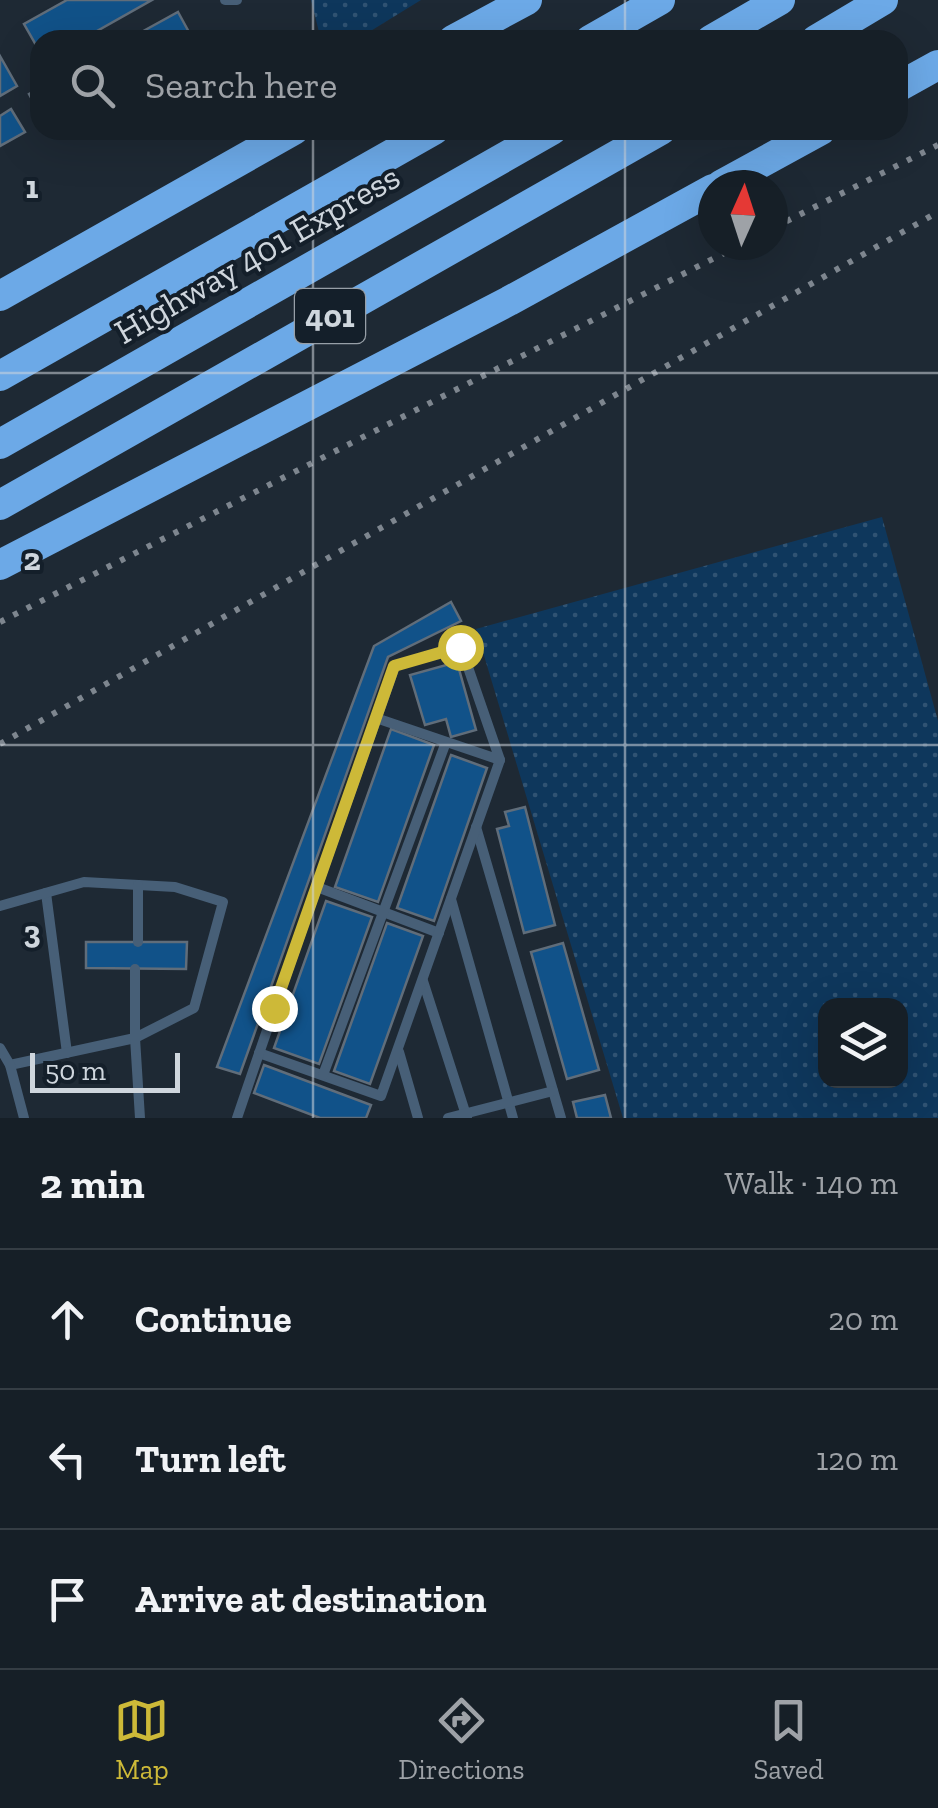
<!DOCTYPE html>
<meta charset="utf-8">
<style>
:root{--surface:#161f27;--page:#1f272f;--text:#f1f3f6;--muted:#9ea2a7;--line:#353d44;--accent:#cdb938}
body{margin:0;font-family:"Zilla Slab",serif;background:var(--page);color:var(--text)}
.controls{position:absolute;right:30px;bottom:30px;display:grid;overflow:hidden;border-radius:20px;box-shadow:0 10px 40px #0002}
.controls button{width:90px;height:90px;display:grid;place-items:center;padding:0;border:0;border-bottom:2px solid var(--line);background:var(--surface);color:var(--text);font:50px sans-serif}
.compass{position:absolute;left:698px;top:170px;width:90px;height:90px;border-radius:50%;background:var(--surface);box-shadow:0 10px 40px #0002;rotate:3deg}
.scale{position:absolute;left:30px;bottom:25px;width:150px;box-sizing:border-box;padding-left:10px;border:5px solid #cfd6dd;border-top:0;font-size:28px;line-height:35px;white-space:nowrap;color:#cfd6dd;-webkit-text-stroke:8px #141f2a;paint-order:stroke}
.stop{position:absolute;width:30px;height:30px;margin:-22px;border:8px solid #cdb938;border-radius:50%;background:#fff}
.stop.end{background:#cdb938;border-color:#fff;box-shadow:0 2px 10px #0008}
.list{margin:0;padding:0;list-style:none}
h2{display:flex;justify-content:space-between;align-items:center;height:130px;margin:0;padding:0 40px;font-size:42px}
h2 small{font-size:32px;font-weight:400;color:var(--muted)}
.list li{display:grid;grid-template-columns:65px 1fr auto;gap:30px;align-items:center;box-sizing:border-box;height:140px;padding:0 40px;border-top:2px solid var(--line)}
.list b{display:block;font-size:38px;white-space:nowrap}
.list em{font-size:32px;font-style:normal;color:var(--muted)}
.icon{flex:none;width:55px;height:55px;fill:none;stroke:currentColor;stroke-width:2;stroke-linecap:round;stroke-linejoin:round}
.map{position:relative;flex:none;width:938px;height:1118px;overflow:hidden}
.search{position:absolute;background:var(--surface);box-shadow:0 10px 40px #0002;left:30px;right:30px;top:30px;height:110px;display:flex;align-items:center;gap:25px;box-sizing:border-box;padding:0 35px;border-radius:30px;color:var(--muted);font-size:38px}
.sheet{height:550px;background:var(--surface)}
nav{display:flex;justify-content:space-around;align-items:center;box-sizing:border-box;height:140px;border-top:2px solid var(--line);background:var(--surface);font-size:28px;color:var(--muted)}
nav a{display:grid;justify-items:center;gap:5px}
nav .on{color:var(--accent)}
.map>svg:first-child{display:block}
</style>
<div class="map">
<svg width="938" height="1118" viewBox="0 0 938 1118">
<defs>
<pattern id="grass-dots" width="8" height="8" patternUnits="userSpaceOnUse" patternTransform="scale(2.5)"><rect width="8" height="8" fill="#0e375c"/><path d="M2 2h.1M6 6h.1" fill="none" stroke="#305373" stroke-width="1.8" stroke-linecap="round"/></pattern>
</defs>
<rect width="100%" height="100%" fill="#1e2934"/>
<g fill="url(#grass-dots)" fill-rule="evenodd">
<path d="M311,0H421L356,40H321Z"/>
<path d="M882,517L938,721V1118H623L476,629ZM826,1006H900V1080H826Z"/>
</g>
<g fill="#115289" stroke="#606d7a" stroke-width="2.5">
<path d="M67,0H152L81,40H40V52L24,24Z"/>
<path d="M178,12L190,34L179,40H127Z"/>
<path d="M0,56L17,86L0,96Z"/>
<path d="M40,88V114L29,94Z"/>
<path d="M11,109L25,132L0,146V116Z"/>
<path d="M451,602L461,621L388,657L240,1074L217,1067L374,646Z"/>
<path d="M457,662L476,730L451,737L446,719L425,725L410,675Z"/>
<path d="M391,729L434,745L378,902L335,887Z"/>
<path d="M451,755L487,768L434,921L397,908Z"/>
<path d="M525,807L555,925L524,933L497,829L509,826L505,812Z"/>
<path d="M326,901L372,917L319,1064L274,1048Z"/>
<path d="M387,923L423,936L370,1084L334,1071Z"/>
<path d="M86,942H187L186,969L86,968Z"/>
<path d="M563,943L599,1070L567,1079L531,952Z"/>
<path d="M264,1065L371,1105L366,1118H320L254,1093Z"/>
<path d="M605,1095L611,1118H577L573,1102Z"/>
</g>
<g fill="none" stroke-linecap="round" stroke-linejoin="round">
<g stroke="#475f77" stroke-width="10">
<path d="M225,0H237"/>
<path d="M476,827L561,1118"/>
<path d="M317,887L439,933"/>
<path d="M46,893L67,1053"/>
<path d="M451,899L513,1118"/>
<path d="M0,906L84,882L175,887L223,902L194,1008L135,1038L10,1065"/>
<path d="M138,942V885"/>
<path d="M135,969V1038L140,1118"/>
<path d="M423,981L467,1118"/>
<path d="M0,1048L10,1065L24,1118"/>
<path d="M399,1052L418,1118"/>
<path d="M259,1053L381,1096L500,760"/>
<path d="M323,1075L446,742"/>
<path d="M237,1118C288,967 342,817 395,666L461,647L500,760L376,718"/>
<path d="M448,1118L553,1091"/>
</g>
<g stroke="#6ca9e7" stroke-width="30">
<path d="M453,40L527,0"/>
<path d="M590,40L660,0"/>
<path d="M711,40L780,0"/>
<path d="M816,40L883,0"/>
<path d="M898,87L938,65"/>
<path d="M721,185L821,130"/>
<path d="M0,296L294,130"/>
<path d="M0,376L434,130"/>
<path d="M0,444L552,130"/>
<path d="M0,505L661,130"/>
<path d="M0,565L509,301L713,189"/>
</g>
<g stroke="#7e868f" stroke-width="6" stroke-dasharray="5 10" stroke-linecap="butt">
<path d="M773,228L938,145"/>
<path d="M0,622L740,245"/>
<path d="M0,744L938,212"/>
</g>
</g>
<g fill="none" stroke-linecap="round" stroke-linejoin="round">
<path stroke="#cdb938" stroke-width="12" d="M274,1008L394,666L460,647"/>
</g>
<path fill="none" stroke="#cfd6dd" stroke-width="2.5" stroke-opacity="0.55" d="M313,0V40M625,0V40M313,130V1118M625,130V1118M0,373H938M0,745H938"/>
<g text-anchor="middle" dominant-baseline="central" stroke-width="8" stroke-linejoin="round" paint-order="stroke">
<rect fill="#141f2a" stroke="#979fa7" stroke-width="2.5" x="295" y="289" width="70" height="54" rx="8"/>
<g font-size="32" font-weight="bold" fill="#cfd6dd">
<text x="330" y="316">401</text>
</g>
<g font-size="35" fill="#cfd6dd" stroke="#141f2a">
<text transform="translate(257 254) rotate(-30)">Highway 401 Express</text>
</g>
</g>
<g font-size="32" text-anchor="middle" font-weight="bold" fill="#cfd6dd" stroke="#141f2a" stroke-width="8" stroke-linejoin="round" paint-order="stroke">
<text x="32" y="198">1</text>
<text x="32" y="570">2</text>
<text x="32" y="943">3</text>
</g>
</svg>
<div class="controls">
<button><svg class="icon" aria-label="layers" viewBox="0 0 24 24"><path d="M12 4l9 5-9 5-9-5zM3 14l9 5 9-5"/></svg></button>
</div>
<svg class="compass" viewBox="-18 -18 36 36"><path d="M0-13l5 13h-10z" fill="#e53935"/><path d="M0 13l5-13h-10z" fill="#9ea2a7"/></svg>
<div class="scale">50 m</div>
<div class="stop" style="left:460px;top:647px"></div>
<div class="stop end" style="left:274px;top:1008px"></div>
<div class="search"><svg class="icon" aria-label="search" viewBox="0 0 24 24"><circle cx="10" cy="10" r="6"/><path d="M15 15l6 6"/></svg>Search here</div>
</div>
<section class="sheet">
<h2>2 min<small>Walk · 140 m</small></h2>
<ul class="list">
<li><svg class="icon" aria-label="ahead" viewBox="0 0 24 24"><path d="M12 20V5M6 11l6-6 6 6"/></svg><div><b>Continue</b></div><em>20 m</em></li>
<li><svg class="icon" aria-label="left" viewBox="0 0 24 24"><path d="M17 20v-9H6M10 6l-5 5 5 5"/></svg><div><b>Turn left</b></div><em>120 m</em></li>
<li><svg class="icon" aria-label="arrive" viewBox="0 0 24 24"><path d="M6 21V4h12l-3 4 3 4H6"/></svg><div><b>Arrive at destination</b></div></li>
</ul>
</section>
<nav>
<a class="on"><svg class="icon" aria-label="map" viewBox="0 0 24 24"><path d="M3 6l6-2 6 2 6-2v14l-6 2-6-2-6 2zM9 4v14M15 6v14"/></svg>Map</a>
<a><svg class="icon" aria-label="directions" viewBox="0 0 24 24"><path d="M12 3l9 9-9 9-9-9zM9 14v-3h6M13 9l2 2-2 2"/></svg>Directions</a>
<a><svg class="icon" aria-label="saved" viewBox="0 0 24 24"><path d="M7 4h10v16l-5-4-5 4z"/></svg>Saved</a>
</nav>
